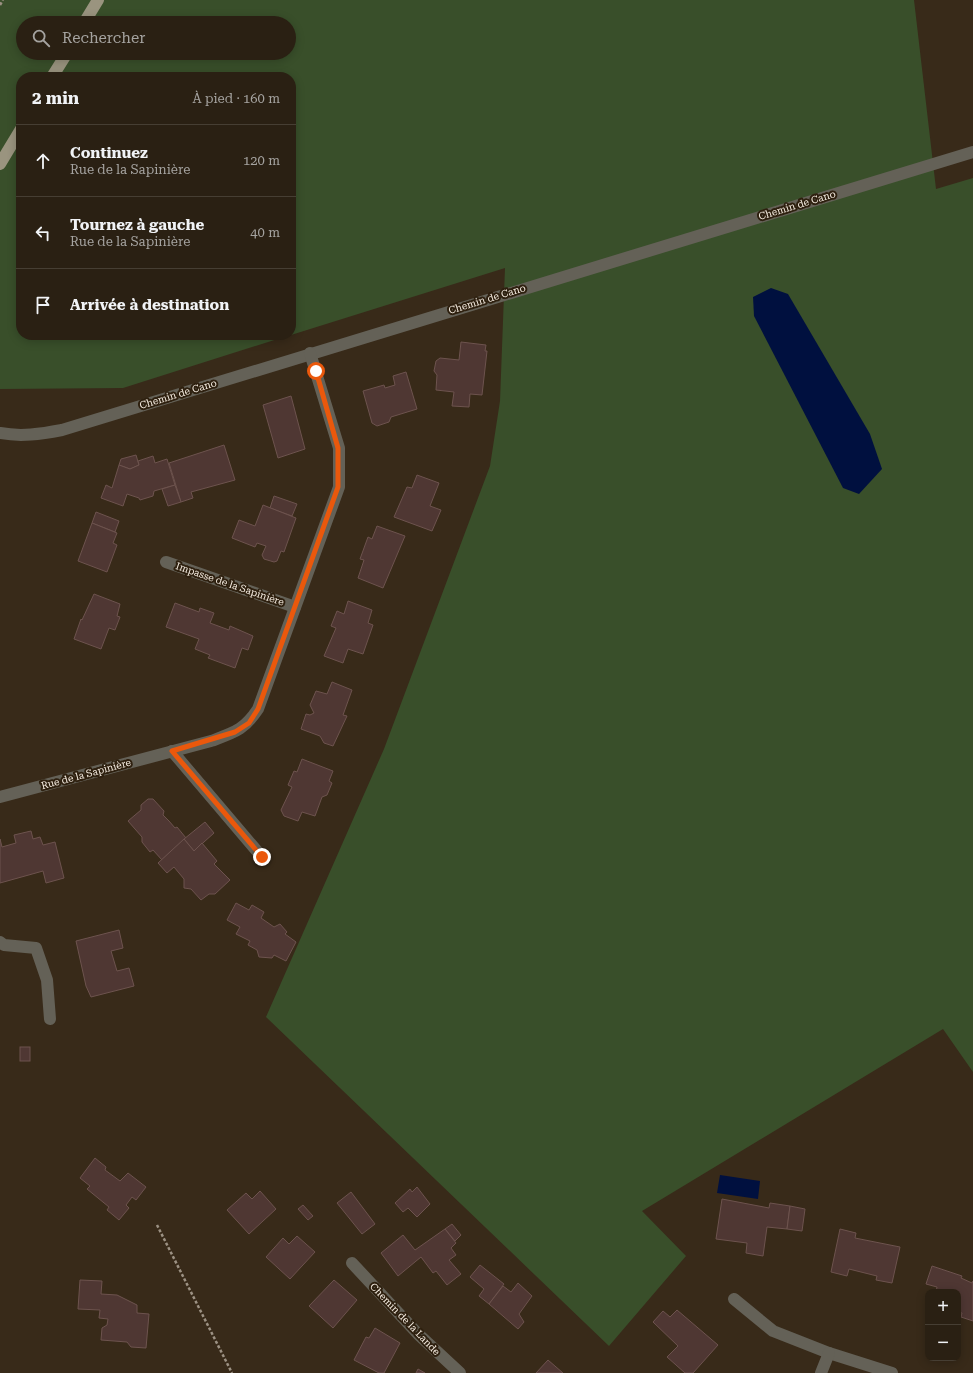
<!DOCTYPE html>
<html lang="fr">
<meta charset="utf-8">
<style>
:root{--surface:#2a2013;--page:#362d21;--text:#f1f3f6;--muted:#a5a3a0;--line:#463e33}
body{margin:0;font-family:"Roboto Serif",serif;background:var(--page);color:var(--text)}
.controls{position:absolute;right:12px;bottom:12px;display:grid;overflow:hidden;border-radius:8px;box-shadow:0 2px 10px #0003}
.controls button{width:36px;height:36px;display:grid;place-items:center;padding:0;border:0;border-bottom:1px solid var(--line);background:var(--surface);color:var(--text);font:20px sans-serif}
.stop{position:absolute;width:12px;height:12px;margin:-9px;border:3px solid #ea580c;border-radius:50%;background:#fff}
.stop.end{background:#ea580c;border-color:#fff;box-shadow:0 1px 4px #0008}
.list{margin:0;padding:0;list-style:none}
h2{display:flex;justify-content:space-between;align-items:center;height:52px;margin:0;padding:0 16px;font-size:17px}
h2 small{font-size:13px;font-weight:400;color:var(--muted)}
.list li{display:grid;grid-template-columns:26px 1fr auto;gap:12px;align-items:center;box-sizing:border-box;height:72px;padding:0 16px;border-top:1px solid var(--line)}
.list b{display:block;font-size:15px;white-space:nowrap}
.list p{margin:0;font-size:13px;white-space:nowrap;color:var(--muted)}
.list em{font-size:13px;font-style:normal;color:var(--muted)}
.icon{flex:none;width:22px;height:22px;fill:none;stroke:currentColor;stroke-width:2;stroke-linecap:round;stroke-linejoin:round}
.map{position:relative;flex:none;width:973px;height:1373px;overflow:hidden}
.search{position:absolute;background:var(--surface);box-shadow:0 2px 10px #0003;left:16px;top:16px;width:280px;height:44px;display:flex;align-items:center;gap:10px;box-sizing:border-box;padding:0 14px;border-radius:22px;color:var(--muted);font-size:15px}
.panel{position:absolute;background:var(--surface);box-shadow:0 2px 10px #0003;left:16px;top:72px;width:280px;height:268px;border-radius:16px}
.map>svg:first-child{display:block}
</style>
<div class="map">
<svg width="973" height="1373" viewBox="0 0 973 1373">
<rect width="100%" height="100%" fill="#382a19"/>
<path fill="#394f2a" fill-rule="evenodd" d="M0,0H914L936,189L973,178V1072L943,1029L642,1211L686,1256L609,1346L266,1017L384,749L490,466L500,401L505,268L291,335V77H21V335H290L123,388L0,389ZM23,23H289V53H23Z"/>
<g fill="#00103f">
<path d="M771,288L788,294L870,434L882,469L859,494L843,488L754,316L753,297Z"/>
<path d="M720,1175L760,1181L758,1199L717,1193Z"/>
</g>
<g fill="#4f3733" stroke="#6d534e">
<path d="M461,342L486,345L485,351H487L482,395L470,394L469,407L452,406L454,392L436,390L437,375L434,371L436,361L440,358L459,360Z"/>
<path d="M406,372L417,409L391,417L389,422L377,426L372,423L363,391L384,385L385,388L395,385L393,376Z"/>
<path d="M291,396L305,449L278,458L263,405Z"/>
<path d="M224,445L235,480L191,492L193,498L181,502L169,463Z"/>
<path d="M136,455L139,465L130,469L119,465L121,459Z"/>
<path d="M153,456L155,463L167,459L175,485L154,491L153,496L140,500L139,498L127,494L123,506L101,498L106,485L112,488L119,465L130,469L139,465L138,461Z"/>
<path d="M417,475L439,483L430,506L441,510L432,531L394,517L407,487L412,488Z"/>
<path d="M175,485L181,502L168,506L162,489Z"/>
<path d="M274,496L297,504L292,516L270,508Z"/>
<path d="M263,505L296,518L284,552L281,551L277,561L274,562L264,559L262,555L266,546L257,543L255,547L232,538L239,520L255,526Z"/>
<path d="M96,512L119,521L115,532L92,523Z"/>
<path d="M92,523L117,533L113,543L117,545L107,572L78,561Z"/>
<path d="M377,526L405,536L383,588L358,578L364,560L360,559L368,537L372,539Z"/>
<path d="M94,594L120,604L117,616L120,617L115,630L109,628L101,649L74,639L81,619L82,620Z"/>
<path d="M348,601L372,610L368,623L373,625L363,654L348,649L343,663L324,656L336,628L331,626L337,611L344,614Z"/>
<path d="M175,603L199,612L200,608L214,613L210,623L229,630L230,626L253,636L248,650L242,648L235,668L208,658L210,655L195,649L199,639L166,627Z"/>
<path d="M332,682L352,690L343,715L347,716L333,746L324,743L320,736L301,729L306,714L310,715L314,713L310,705L316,691L327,694Z"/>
<path d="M302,759L333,771L329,781L332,783L327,795L322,797L315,816L302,812L298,821L284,816L281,810L292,787L288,785L294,771L297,772Z"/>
<path d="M148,799H153L164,811L163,815L169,821L175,828L177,827L186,838L162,860L153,850L150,852L142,842V837L128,821L141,810V805Z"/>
<path d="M205,822L214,833L194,851L184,839Z"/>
<path d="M31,831L33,839L40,837L43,845L55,842L64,878L46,883L43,871L0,883V839L2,847L16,843L14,835Z"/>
<path d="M184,839L194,851L202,843L217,861L214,864L230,880L215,894H209L201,900L191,889L184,888V879L174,867L167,873L158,863Z"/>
<path d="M236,903L249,910L252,905L264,912L261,918L274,927L280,924L287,932L285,934L296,942L286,961L274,955L272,958L259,957L257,950L248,945L250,941L236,934L240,927L227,920Z"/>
<path d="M119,930L123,948L111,951L117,971L129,968L134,986L91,997L86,986L76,941Z"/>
<rect x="20" y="1047" width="10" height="14"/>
<path d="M95,1158L106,1167L105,1170L120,1181L128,1173L146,1187L136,1200L132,1197L126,1205L129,1208L119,1220L107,1210L109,1207L87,1189L90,1186L80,1178Z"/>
<path d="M417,1187L430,1204L417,1217L408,1208L403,1212L395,1203L410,1189L412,1192Z"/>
<path d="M260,1191L276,1209L249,1234L227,1210L246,1193L252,1199Z"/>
<path d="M351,1192L375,1224L362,1234L337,1203Z"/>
<path d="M722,1199L769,1208L770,1203L790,1206L787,1229L767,1227L763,1256L746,1253L747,1243L716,1239Z"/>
<path d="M303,1205L313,1216L308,1220L298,1209Z"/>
<path d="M790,1206L805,1209L802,1231L787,1229Z"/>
<path d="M452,1224L461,1235L455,1241L445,1229Z"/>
<path d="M445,1229L456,1243L451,1248L456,1255L449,1260L461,1274L447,1285L436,1271L433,1273L421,1257L398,1276L381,1253L403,1235L415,1250Z"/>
<path d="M840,1229L856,1233L855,1238L900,1247L892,1283L876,1280L877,1276L849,1269L847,1276L831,1272Z"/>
<path d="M297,1236L315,1252L290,1279L266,1257L283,1238L289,1244Z"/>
<path d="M480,1265L504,1284L489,1304L479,1296L484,1289L470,1277Z"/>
<path d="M932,1266L962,1276L961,1278L972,1283L973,1281V1321L961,1317L962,1313L958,1312V1292H936L937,1287L926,1284Z"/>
<path d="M80,1280L102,1281L101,1294L117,1295L137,1305V1313L149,1314L146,1348L131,1347L127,1342L101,1340L102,1328L107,1325L108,1319L99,1318L100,1310L78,1309Z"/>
<path d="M334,1280L357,1300L333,1328L309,1306Z"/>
<path d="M518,1283L532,1296L519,1314L524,1322L518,1329L489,1304L503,1286L511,1292Z"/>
<path d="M677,1310L718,1345L693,1373H685L667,1357L678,1346L653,1322L663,1311L670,1317Z"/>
<path d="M375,1328L400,1343L384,1373H379L354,1360L366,1337L369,1338Z"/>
<path d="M548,1360L563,1373H536Z"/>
<path d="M418,1369L425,1373H416Z"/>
</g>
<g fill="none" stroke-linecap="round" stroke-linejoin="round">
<g stroke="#9c9183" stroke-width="2.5" stroke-dasharray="3 2" stroke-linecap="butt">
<path d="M0,5L3,0"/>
<path d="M157,1225L232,1373"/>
</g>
<g stroke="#646157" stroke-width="12">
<path d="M0,433C21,437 41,434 62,430L973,152"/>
<path d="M166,562L295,607"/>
<path d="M172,751L262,857"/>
<path d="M0,797L211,741C235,732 244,730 258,709L339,487V448L310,353"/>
<path d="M0,942L4,945L36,948L47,980L50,1019"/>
<path d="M352,1263L418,1334L460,1373"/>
<path d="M734,1299L773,1331L829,1353L892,1373"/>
<path d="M821,1373L829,1353"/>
</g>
<g stroke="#9a947f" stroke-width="12">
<path d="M84,23L98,0"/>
<path d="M52,77L67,53"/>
<path d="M0,164L21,129"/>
</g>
</g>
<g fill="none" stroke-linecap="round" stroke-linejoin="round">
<path stroke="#ea580c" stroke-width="5" d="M262,857L172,751L235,732L249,723L258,709L338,487V448L316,371"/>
</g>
<g text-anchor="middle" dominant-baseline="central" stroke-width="4" stroke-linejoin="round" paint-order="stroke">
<g font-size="10" fill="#f6ede2" stroke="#2e200f">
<text transform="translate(797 205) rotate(-17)">Chemin de Cano</text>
<text transform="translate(487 299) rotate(-17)">Chemin de Cano</text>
<text transform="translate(178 394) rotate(-17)">Chemin de Cano</text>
<text transform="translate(230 584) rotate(19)">Impasse de la Sapinière</text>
<text transform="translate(86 774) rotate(-15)">Rue de la Sapinière</text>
<text transform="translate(405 1319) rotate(46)">Chemin de la Lande</text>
</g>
</g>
</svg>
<div class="controls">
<button>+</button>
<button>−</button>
</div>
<div class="stop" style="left:316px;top:371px"></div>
<div class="stop end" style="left:262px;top:857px"></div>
<div class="search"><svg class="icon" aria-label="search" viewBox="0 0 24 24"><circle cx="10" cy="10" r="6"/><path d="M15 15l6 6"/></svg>Rechercher</div>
<section class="panel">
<h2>2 min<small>À pied · 160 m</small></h2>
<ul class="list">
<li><svg class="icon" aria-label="ahead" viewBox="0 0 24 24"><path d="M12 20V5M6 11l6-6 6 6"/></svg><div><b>Continuez</b><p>Rue de la Sapinière</p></div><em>120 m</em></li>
<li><svg class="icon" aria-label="left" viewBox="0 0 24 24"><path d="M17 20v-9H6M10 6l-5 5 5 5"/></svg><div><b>Tournez à gauche</b><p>Rue de la Sapinière</p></div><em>40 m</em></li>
<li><svg class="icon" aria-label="arrive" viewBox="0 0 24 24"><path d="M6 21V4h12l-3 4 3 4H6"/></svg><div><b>Arrivée à destination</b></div></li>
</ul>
</section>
</div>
